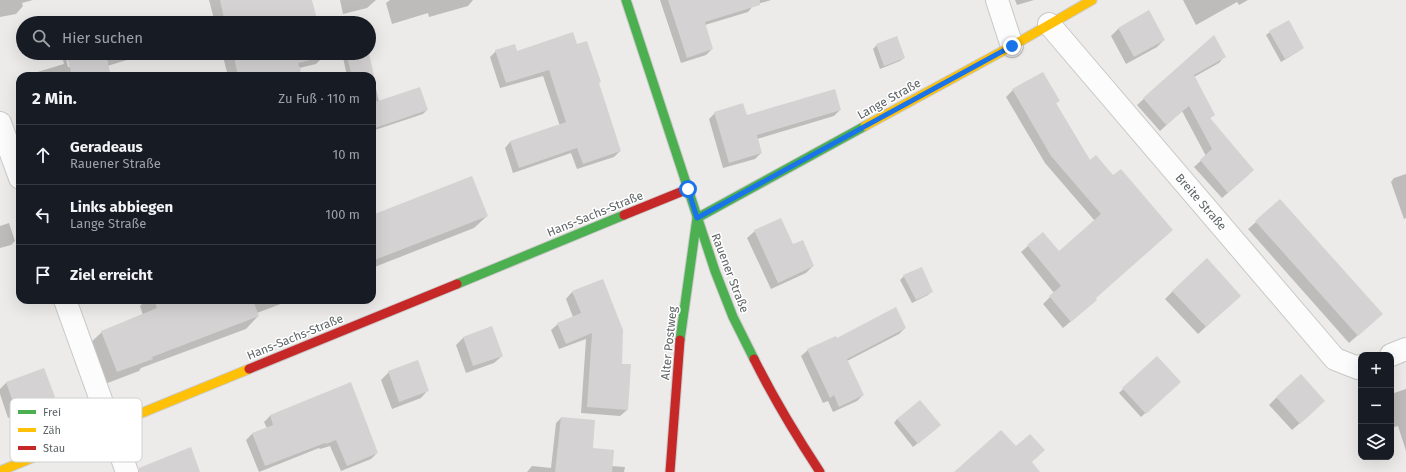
<!DOCTYPE html>
<html lang="de">
<meta charset="utf-8">
<style>
:root{--surface:#171b24;--page:#242831;--text:#f1f3f6;--muted:#9ea1a6;--line:#363941}
body{margin:0;font-family:"Fira Sans",sans-serif;background:var(--page);color:var(--text)}
.controls{position:absolute;right:12px;bottom:12px;display:grid;overflow:hidden;border-radius:8px;box-shadow:0 4px 16px #0002}
.controls button{width:36px;height:36px;display:grid;place-items:center;padding:0;border:0;border-bottom:1px solid var(--line);background:var(--surface);color:var(--text);font:20px sans-serif}
.stop{position:absolute;width:12px;height:12px;margin:-9px;border:3px solid #1a73e8;border-radius:50%;background:#fff}
.stop.end{background:#1a73e8;border-color:#fff;box-shadow:0 1px 4px #0008}
.list{margin:0;padding:0;list-style:none}
h2{display:flex;justify-content:space-between;align-items:center;height:52px;margin:0;padding:0 16px;font-size:17px}
h2 small{font-size:13px;font-weight:400;color:var(--muted)}
.list li{display:grid;grid-template-columns:26px 1fr auto;gap:12px;align-items:center;box-sizing:border-box;height:60px;padding:0 16px;border-top:1px solid var(--line)}
.list b{display:block;font-size:15px;white-space:nowrap}
.list p{margin:0;font-size:13px;white-space:nowrap;color:var(--muted)}
.list em{font-size:13px;font-style:normal;color:var(--muted)}
.icon{flex:none;width:22px;height:22px;fill:none;stroke:currentColor;stroke-width:2;stroke-linecap:round;stroke-linejoin:round}
.map{position:relative;flex:none;width:1406px;height:472px;overflow:hidden}
.search{position:absolute;background:var(--surface);box-shadow:0 4px 16px #0002;left:16px;top:16px;width:360px;height:44px;display:flex;align-items:center;gap:10px;box-sizing:border-box;padding:0 14px;border-radius:22px;color:var(--muted);font-size:15px}
.panel{position:absolute;background:var(--surface);box-shadow:0 4px 16px #0002;left:16px;top:72px;width:360px;height:232px;border-radius:12px}
.map>svg:first-child{display:block}
</style>
<div class="map">
<svg width="1406" height="472" viewBox="0 0 1406 472">
<rect width="100%" height="100%" fill="#edebe9"/>
<g fill="#0003" fill-rule="evenodd">
<path d="M0,0H33L22,3L23,6L16,14L0,17Z"/>
<path d="M209,0H311L317,23H215Z"/>
<path d="M340,0H376L367,8L343,14Z"/>
<path d="M390,0H473L468,6L429,17L428,13L392,24L386,3Z"/>
<path d="M660,0H771L754,5L748,12L705,25L712,49L706,55L681,63Z"/>
<path d="M1015,0H1034L1017,5Z"/>
<path d="M1183,0H1248L1239,5L1237,2L1196,25Z"/>
<path d="M1149,12L1164,40L1157,47L1126,64L1111,36L1118,29Z"/>
<path d="M1270,32L1303,48L1299,51L1281,62L1266,35Z"/>
<path d="M1214,36L1225,56L1219,63L1194,77L1214,115L1209,119L1247,176L1222,198L1194,167L1206,156L1182,111L1160,131L1137,105Z"/>
<path d="M877,45L904,58L900,61L880,69L873,49Z"/>
<path d="M577,46L598,84L620,151L614,157L577,169L571,153L513,173L505,148L510,142L560,126L543,76L500,88L490,57L496,51L517,52Z"/>
<path d="M66,53H130L131,56L127,60L107,66L109,72L106,76H31L34,73L64,64L62,57ZM65,54H67L70,67H68Z"/>
<path d="M222,53H324L325,55L316,64L299,68L300,71L295,76H228Z"/>
<path d="M342,53H368L379,102L427,110L423,114L372,131V76H347Z"/>
<path d="M1013,90L1058,101L1055,104L1090,161L1113,177L1095,298L1089,306L1063,328L1043,304L1054,293L1021,252L1028,246L1059,253L1095,221L1045,163L1006,97Z"/>
<path d="M840,110L834,116L757,139L761,153L755,159L723,168L709,119L715,113L746,117Z"/>
<path d="M1406,174V218L1404,219L1391,182L1394,178Z"/>
<path d="M372,216H487L474,228L372,268Z"/>
<path d="M1256,222L1374,321L1349,343L1248,229Z"/>
<path d="M9,223L15,241L11,245L0,248V226Z"/>
<path d="M755,231L813,266L806,273L771,289L747,238Z"/>
<path d="M904,276L932,291L928,295L912,303L900,280Z"/>
<path d="M1173,291L1232,303L1198,334L1165,299Z"/>
<path d="M572,292L621,365L627,410L620,416L581,413L586,339L559,349L551,330L558,324L573,317L566,299Z"/>
<path d="M146,300H291L257,313L258,316L246,329L141,368L139,371L105,384L89,344L102,332L143,315L140,306Z"/>
<path d="M491,327L502,356L494,363L466,373L456,345L463,338Z"/>
<path d="M905,328L899,334L847,361L863,395L857,401L833,412L828,401L823,403L801,356L808,350L836,340Z"/>
<path d="M1157,357L1179,382L1141,417L1119,393Z"/>
<path d="M44,369L54,397L46,404L8,418L0,394V389L6,383Z"/>
<path d="M389,372L428,390L421,398L392,409L381,380Z"/>
<path d="M350,384L377,453L371,459L341,471L330,446L320,449L319,448L259,472L246,440L252,434L267,428L264,422L270,416Z"/>
<path d="M1406,389V451L1398,426L1391,428V394Z"/>
<path d="M1277,397L1316,409L1292,430L1269,405Z"/>
<path d="M561,418L591,449L611,466L625,467L624,472H527L532,466L551,468L556,423Z"/>
<path d="M897,419L936,429L913,447L894,423Z"/>
</g>
<g fill="#d4d2d2">
<path d="M220,0H312L318,23H225Z"/>
<path d="M668,0H760V5L705,22L713,49L687,58Z"/>
<path d="M1149,10L1165,40L1134,57L1118,28Z"/>
<path d="M1289,20L1304,48L1285,59L1269,31Z"/>
<path d="M573,32L577,44L587,41L601,82L599,83L621,151L583,164L577,148L519,168L510,141L566,122L549,70L506,83L495,50L515,44L517,51Z"/>
<path d="M1214,35L1226,57L1194,75L1215,115L1210,118L1254,170L1228,193L1200,160L1212,149L1189,106L1166,125L1143,98Z"/>
<path d="M897,36L905,58L884,66L876,44Z"/>
<path d="M66,53H106L110,73L98,76H72Z"/>
<path d="M233,53H325L326,56L298,63L301,71L282,76H238Z"/>
<path d="M346,53H369L374,76H352Z"/>
<path d="M1043,72L1060,101L1056,103L1090,160L1096,155L1113,175L1121,169L1173,230L1096,298L1097,300L1071,322L1049,296L1061,286L1027,245L1043,232L1059,251L1101,214L1051,156L1012,89Z"/>
<path d="M420,87L428,110L372,129V103Z"/>
<path d="M835,89L841,110L757,135L762,153L729,163L714,112L743,103L747,115Z"/>
<path d="M472,176L488,216L372,261V215Z"/>
<path d="M1280,199L1383,314L1358,336L1255,221Z"/>
<path d="M781,218L793,244L803,240L814,266L778,283L754,230Z"/>
<path d="M1207,258L1241,296L1206,327L1172,291Z"/>
<path d="M922,267L933,292L916,300L903,275Z"/>
<path d="M603,279L623,330L622,364H631L628,410L587,407L592,333L566,344L557,323L581,313L572,291Z"/>
<path d="M154,300H253L259,316L152,357L153,359L117,372L101,331L157,308Z"/>
<path d="M896,307L906,328L847,359L864,395L839,407L834,395L830,398L807,349L836,336L837,338Z"/>
<path d="M492,326L503,356L473,366L463,337Z"/>
<path d="M1157,356L1181,382L1146,414L1122,388Z"/>
<path d="M418,360L429,391L399,402L388,371Z"/>
<path d="M44,368L55,397L16,411L6,382Z"/>
<path d="M1301,374L1325,401L1300,424L1276,397Z"/>
<path d="M351,382L378,453L347,466L336,440L326,444L325,443L265,466L252,433L273,425L270,415Z"/>
<path d="M920,400L941,425L918,444L897,419Z"/>
<path d="M561,417L595,420L593,448L614,450L612,472H555Z"/>
<path d="M1001,430L1016,446L1030,434L1045,450L1032,462L1040,472H954Z"/>
<path d="M191,447L200,472H139V468Z"/>
</g>
<g fill="none" stroke-linecap="round" stroke-linejoin="round">
<defs>
<g id="street">
<path d="M997,0L1012,46"/>
<path d="M1049,24L1335,359L1358,368L1361,366"/>
<path d="M0,123L20,178"/>
<path d="M65,300L127,472"/>
<path d="M1391,355L1406,349"/>
</g>
<g id="fast">
<path d="M626,0L715,271L733,317L754,359"/>
<path d="M457,284L624,215"/>
<path d="M680,340L697,218L865,126"/>
</g>
<g id="slow">
<path d="M865,126L1012,46L1092,0"/>
<path d="M0,471L249,369"/>
</g>
<g id="jam">
<path d="M624,215L688,189"/>
<path d="M754,359C774,399 795,434 820,472"/>
<path d="M249,369L457,284"/>
<path d="M670,472L680,340"/>
</g>
</defs>
<use href="#street" stroke="#c8c8c7" stroke-width="24"/>
<use href="#fast" stroke="#c9c9c9" stroke-width="11"/>
<use href="#slow" stroke="#c9c9c9" stroke-width="11"/>
<use href="#jam" stroke="#c9c9c9" stroke-width="11"/>
<use href="#street" stroke="#fcfcfc" stroke-width="22"/>
<use href="#fast" stroke="#4caf50" stroke-width="9"/>
<use href="#slow" stroke="#ffc107" stroke-width="9"/>
<use href="#jam" stroke="#c62828" stroke-width="9"/>
</g>
<g fill="none" stroke-linecap="round" stroke-linejoin="round">
<path stroke="#1a73e8" stroke-width="5" d="M688,189L697,218L1012,46"/>
</g>
<g text-anchor="middle" dominant-baseline="central" stroke-width="3" stroke-linejoin="round" paint-order="stroke">
<g font-size="12" fill="#5e6466" stroke="#fff">
<text transform="translate(889 99) rotate(-29)">Lange Straße</text>
<text transform="translate(1201 202) rotate(49)">Breite Straße</text>
<text transform="translate(595 214) rotate(-22)">Hans-Sachs-Straße</text>
<text transform="translate(730 273) rotate(69)">Rauener Straße</text>
<text transform="translate(295 337) rotate(-22)">Hans-Sachs-Straße</text>
<text transform="translate(669 343) rotate(-84)">Alter Postweg</text>
</g>
</g>
<rect x="10" y="398" width="132" height="64" rx="6" fill="#fff" stroke="#cfd0d1" stroke-width="1"/>
<rect x="18" y="410" width="18" height="4" fill="#4caf50"/>
<rect x="18" y="428" width="18" height="4" fill="#ffc107"/>
<rect x="18" y="446" width="18" height="4" fill="#c62828"/>
<g font-size="11" fill="#5e6466">
<text x="43" y="416">Frei</text>
<text x="43" y="434">Zäh</text>
<text x="43" y="452">Stau</text>
</g>
</svg>
<div class="controls">
<button>+</button>
<button>−</button>
<button><svg class="icon" aria-label="layers" viewBox="0 0 24 24"><path d="M12 4l9 5-9 5-9-5zM3 14l9 5 9-5"/></svg></button>
</div>
<div class="stop" style="left:688px;top:189px"></div>
<div class="stop end" style="left:1012px;top:46px"></div>
<div class="search"><svg class="icon" aria-label="search" viewBox="0 0 24 24"><circle cx="10" cy="10" r="6"/><path d="M15 15l6 6"/></svg>Hier suchen</div>
<section class="panel">
<h2>2 Min.<small>Zu Fuß · 110 m</small></h2>
<ul class="list">
<li><svg class="icon" aria-label="ahead" viewBox="0 0 24 24"><path d="M12 20V5M6 11l6-6 6 6"/></svg><div><b>Geradeaus</b><p>Rauener Straße</p></div><em>10 m</em></li>
<li><svg class="icon" aria-label="left" viewBox="0 0 24 24"><path d="M17 20v-9H6M10 6l-5 5 5 5"/></svg><div><b>Links abbiegen</b><p>Lange Straße</p></div><em>100 m</em></li>
<li><svg class="icon" aria-label="arrive" viewBox="0 0 24 24"><path d="M6 21V4h12l-3 4 3 4H6"/></svg><div><b>Ziel erreicht</b></div></li>
</ul>
</section>
</div>
